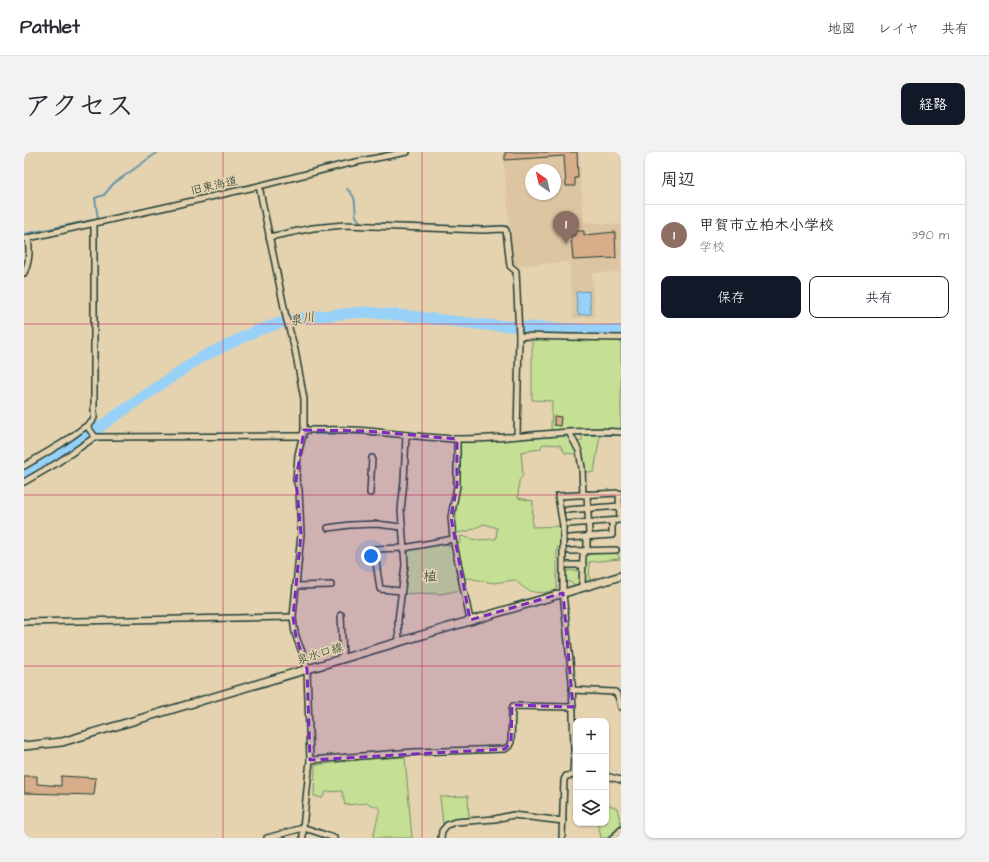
<!DOCTYPE html>
<html lang="ja">
<meta charset="utf-8">
<style>
:root{--surface:#fff;--page:#f2f2f3;--text:#2b2b33;--muted:#7c7c81;--line:#e1e1e2;--accent:#111827}
body{margin:0;font-family:"Architects Daughter","Klee One",sans-serif;background:var(--page);color:var(--text)}
.controls{position:absolute;right:12px;bottom:12px;display:grid;overflow:hidden;border-radius:8px;box-shadow:0 1px 3px #0004}
.controls button{width:36px;height:36px;display:grid;place-items:center;padding:0;border:0;border-bottom:1px solid var(--line);background:var(--surface);color:var(--text);font:20px sans-serif}
.compass{position:absolute;left:501px;top:12px;width:36px;height:36px;border-radius:50%;background:var(--surface);box-shadow:0 1px 3px #0004;rotate:326deg}
.you{position:absolute;left:347px;top:404px;width:14px;height:14px;margin:-10px;border:3px solid #fff;border-radius:50%;background:#1a73e8;box-shadow:0 0 0 6px #1a73e833}
.badge{display:grid;place-items:center;width:26px;height:26px;border-radius:50%;background:var(--accent);color:#fff;font-size:13px;font-weight:700}
.pin{position:absolute;translate:-50% -33px;filter:drop-shadow(0 1px 2px #0008)}
.pin::after{content:'';position:absolute;top:21px;width:14px;height:12px;background:inherit;clip-path:polygon(0 0,100% 0,50% 100%)}
.list{margin:0;padding:0;list-style:none}
h2{display:flex;justify-content:space-between;align-items:center;height:52px;margin:0;padding:0 16px;font-size:17px}
h2 small{font-size:13px;font-weight:400;color:var(--muted)}
.list li{display:grid;grid-template-columns:26px 1fr auto;gap:12px;align-items:center;box-sizing:border-box;height:60px;padding:0 16px;border-top:1px solid var(--line)}
.list b{display:block;font-size:15px;white-space:nowrap}
.list p{margin:0;font-size:13px;white-space:nowrap;color:var(--muted)}
.list em{font-size:13px;font-style:normal;color:var(--muted)}
.actions{display:flex;gap:8px;padding:12px 16px}
.actions a{flex:1;padding:9px 0;border:1px solid var(--accent);border-radius:8px;text-align:center;font-size:14px;color:var(--accent)}
.actions .main{background:var(--accent);color:#fff}
.icon{flex:none;width:22px;height:22px;fill:none;stroke:currentColor;stroke-width:2;stroke-linecap:round;stroke-linejoin:round}
.map{position:relative;flex:none;width:597px;height:686px;overflow:hidden;border-radius:8px}
header{display:flex;align-items:center;gap:24px;box-sizing:border-box;height:56px;padding:0 20px;background:var(--surface);border-bottom:1px solid var(--line)}
header strong{font-size:19px}
nav{display:flex;gap:22px;margin-inline-start:auto;font-size:14px}
.intro{display:flex;align-items:center;justify-content:space-between;box-sizing:border-box;height:96px;padding:0 24px}
h1{margin:0;font-size:28px}
.button{padding:10px 18px;border-radius:8px;background:var(--accent);color:#fff;font-size:14px;font-weight:700}
main{display:flex;gap:24px;padding:0 24px}
aside{flex:1;background:var(--surface);border-radius:8px;box-shadow:0 1px 3px #0004}
.map>svg:first-child{display:block}
</style>
<header>
<strong>Pathlet</strong>
<nav><a>地図</a><a>レイヤ</a><a>共有</a></nav>
</header>
<div class="intro"><h1>アクセス</h1><a class="button">経路</a></div>
<main>
<div class="map">
<svg width="597" height="686" viewBox="0 0 597 686">
<rect width="100%" height="100%" fill="#e5d3b0"/>
<filter id="ink" filterUnits="userSpaceOnUse"><feTurbulence type="fractalNoise" baseFrequency=".025" numOctaves="2"/><feDisplacementMap in="SourceGraphic" scale="8" xChannelSelector="R" yChannelSelector="G"/><feConvolveMatrix kernelMatrix="1 2 1 2 8 2 1 2 1" color-interpolation-filters="sRGB"/></filter>
<g filter="url(#ink)">
<path fill="#ddc5a2" fill-rule="evenodd" d="M479,0H555L560,70L597,73V120L568,121L571,165L549,166L545,110L491,114L488,111ZM507,18H531V42H507Z"/>
<g fill="#c5df95" stroke="#728e64">
<path d="M508,186L597,189V277L571,276L527,278L528,249L508,248Z"/>
<path d="M543,283L548,290L558,289V283H576L570,320H559L555,312L552,302L541,301L536,293L519,292L516,297L497,300L499,323L495,329L494,346L509,349L508,375L540,374L542,390L533,396V438C514,442 506,443 491,428L469,431L445,426L434,427L438,438L416,442L395,441L379,442L385,393L395,390L415,389L426,394L436,391L437,384L452,388L472,387L473,376L460,372L444,379L433,381L432,372V333H429L430,290Z"/>
<path d="M571,401H593L596,407L565,410L566,430L552,433L541,428L540,418L553,419L558,403Z"/>
<path d="M381,605L388,686H349L356,656L343,651L321,653L318,639L302,640L298,646L290,644L291,613L342,607Z"/>
<path d="M444,644L445,666L431,668L419,672L416,645Z"/>
<path d="M585,653L593,656L597,673L583,686H577L574,671H582V656Z"/>
</g>
<path fill="#97d1f7" stroke="#6796a9" d="M565,139L567,162L554,163L552,140Z"/>
<g fill="none" stroke-linecap="round" stroke-linejoin="round">
<g stroke="#6796a9" stroke-width="2">
<path d="M323,37C339,50 324,62 338,71L458,75L483,74"/>
<path d="M0,82L74,67L71,46L80,43L89,32L134,0"/>
<path d="M291,282H343L398,287"/>
<path d="M486,287L550,283H597"/>
<path d="M585,686L597,674"/>
</g>
<path stroke="#97d1f7" stroke-width="11" d="M0,323L22,312L174,207L232,179L256,171L276,166L340,160L386,164L461,173L597,179"/>
</g>
<g fill="#d8ad89" stroke="#1f3d34">
<path d="M481,0H553L554,26H551V34H542L540,4L481,8Z"/>
<path d="M551,79H560V83L591,80L592,106L549,108L547,84L551,83Z"/>
<path d="M530,264L537,265L536,274L530,273Z"/>
<path d="M0,624H13V632L37,634V624L72,626L70,643L0,641Z"/>
</g>
<g fill="none" stroke-linecap="round" stroke-linejoin="round">
<defs>
<g id="street">
<path d="M235,34L262,165L271,198L280,247V278L274,303L272,328L275,337L277,382L269,465C270,472 270,478 272,484C275,495 282,505 283,517L286,608L279,676V686"/>
<path d="M245,85L289,76L320,73L459,78L479,77L482,78L486,114L492,119L495,184L493,284"/>
<path d="M0,87L235,34L322,12L383,0"/>
<path d="M0,121C6,109 6,98 4,86"/>
<path d="M495,184L597,186"/>
<path d="M63,274L71,285"/>
<path d="M280,278C301,278 323,277 344,279C374,282 403,286 432,287C487,288 542,276 597,280"/>
<path d="M545,280L555,299L558,316L559,343"/>
<path d="M433,287V334L427,365L429,387L446,468"/>
<path d="M0,314L37,292L68,270L70,266V72"/>
<path d="M0,330L33,311L71,285L279,284"/>
<path d="M346,341L348,306"/>
<path d="M543,358L596,354"/>
<path d="M544,372L596,368L595,341L534,344L539,374V441L548,529L550,598L549,622"/>
<path d="M304,376L326,373L353,372L377,375"/>
<path d="M545,386L588,383V369"/>
<path d="M545,399L592,398"/>
<path d="M544,413H559"/>
<path d="M273,434L307,433"/>
<path d="M558,435L559,403L563,397V386L565,382L563,342"/>
<path d="M377,439L356,437L350,397L380,396L429,387"/>
<path d="M317,463L319,506"/>
<path d="M0,470L269,465"/>
<path d="M375,489L374,468L381,413L377,358L380,329L382,283"/>
<path d="M548,538L591,540L594,544L597,555"/>
<path d="M286,608L390,600L481,597L485,594L487,590L488,557L489,554L549,555"/>
<path d="M582,624L597,628"/>
<path d="M243,686L279,676L287,678L310,686"/>
<path d="M417,686L418,679L423,673L431,670L471,667L489,663L539,669"/>
<path d="M538,686L540,628L542,624L551,623"/>
<path d="M589,686L597,678"/>
</g>
<path id="secondary" d="M0,594L38,590L597,424"/>
</defs>
<use href="#street" stroke="#1f3d34" stroke-width="8"/>
<use href="#secondary" stroke="#1f3d34" stroke-width="10"/>
<use href="#street" stroke="#e5d3b0" stroke-width="5"/>
<use href="#secondary" stroke="#e5d3b0" stroke-width="7"/>
</g>
</g>
<path fill="#7b2cbf" fill-opacity="0.2" stroke="#7b2cbf" stroke-width="3" stroke-dasharray="8 5" stroke-linejoin="round" d="M280,278L343,279L433,287V334L427,365L446,468L539,441L549,555L488,553L487,590L481,597L286,608L283,517L272,485L269,465L277,382L272,328Z"/>
<path fill="none" stroke="#c2185b" stroke-width="1" stroke-opacity="0.55" d="M199,0V686M398,0V686M0,172H597M0,343H597M0,514H597"/>
<g text-anchor="middle" dominant-baseline="central" stroke-width="3.5" stroke-linejoin="round" paint-order="stroke">
<g font-size="12" fill="#1f3d34" stroke="#e5d3b0">
<text transform="translate(190 34) rotate(-13)">旧東海道</text>
<text transform="translate(296 502) rotate(-17)">泉水口線</text>
</g>
<g font-size="13" font-style="italic" fill="#25443e" stroke="#e5d3b0">
<text transform="translate(278 167) rotate(-11)">泉川</text>
</g>
<g font-size="14" fill="#1f3d34" stroke="#e5d3b0">
<text x="406" y="425">植</text>
</g>
</g>
</svg>
<div class="controls">
<button>+</button>
<button>−</button>
<button><svg class="icon" aria-label="layers" viewBox="0 0 24 24"><path d="M12 4l9 5-9 5-9-5zM3 14l9 5 9-5"/></svg></button>
</div>
<svg class="compass" viewBox="-18 -18 36 36"><path d="M0-13l5 13h-10z" fill="#e53935"/><path d="M0 13l5-13h-10z" fill="#7c7c81"/></svg>
<div class="you"></div>
<div class="pin badge" style="left:542px;top:92px;background:#8d6e63">1</div>
</div>
<aside>
<h2>周辺<small></small></h2>
<ul class="list">
<li><span class="badge" style="background:#8d6e63">1</span><div><b>甲賀市立柏木小学校</b><p>学校</p></div><em>390 m</em></li>
</ul>
<div class="actions"><a class="main">保存</a><a>共有</a></div>
</aside>
</main>
